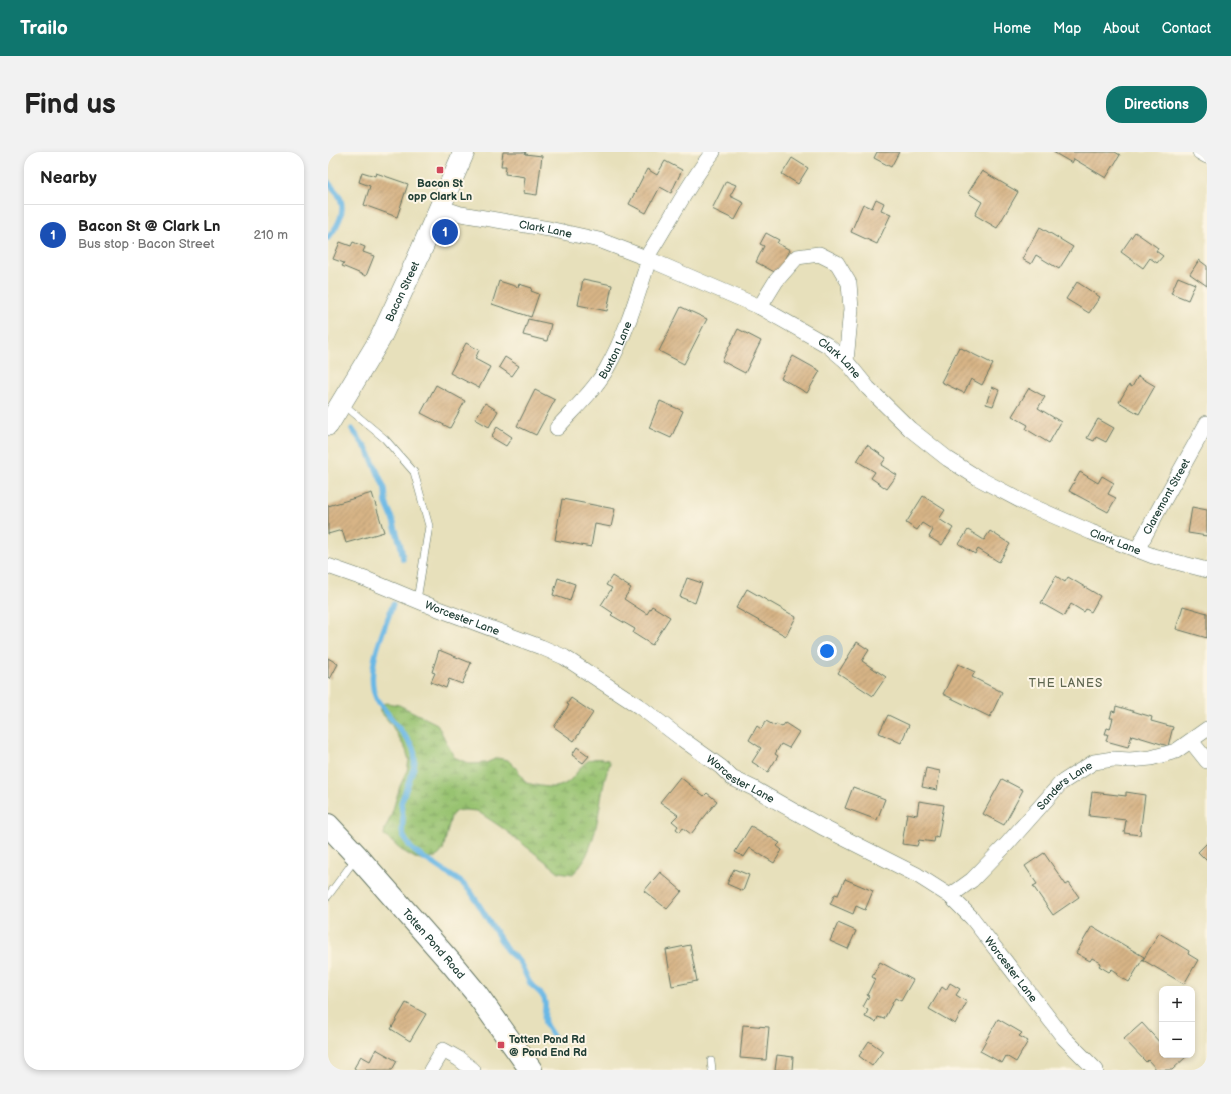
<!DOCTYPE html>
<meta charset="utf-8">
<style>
:root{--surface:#fff;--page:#f2f2f2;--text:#222;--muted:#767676;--line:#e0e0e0;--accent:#0f766e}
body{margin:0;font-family:"Balsamiq Sans",sans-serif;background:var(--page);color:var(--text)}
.controls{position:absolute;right:12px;bottom:12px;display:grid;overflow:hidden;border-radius:8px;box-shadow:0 2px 6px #0003}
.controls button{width:36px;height:36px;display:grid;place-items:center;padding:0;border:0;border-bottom:1px solid var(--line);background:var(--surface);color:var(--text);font:20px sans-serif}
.you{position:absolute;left:499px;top:499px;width:14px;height:14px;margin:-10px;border:3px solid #fff;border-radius:50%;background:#1a73e8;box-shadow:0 0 0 6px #1a73e833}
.badge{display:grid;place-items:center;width:26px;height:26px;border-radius:50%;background:var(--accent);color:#fff;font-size:13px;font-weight:700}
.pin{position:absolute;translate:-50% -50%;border:2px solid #fff;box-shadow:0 1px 4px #0006}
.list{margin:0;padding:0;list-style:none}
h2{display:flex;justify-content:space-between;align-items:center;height:52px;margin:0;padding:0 16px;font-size:17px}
h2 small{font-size:13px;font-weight:400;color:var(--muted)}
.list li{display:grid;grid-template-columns:26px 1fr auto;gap:12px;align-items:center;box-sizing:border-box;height:60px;padding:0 16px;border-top:1px solid var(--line)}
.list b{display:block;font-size:15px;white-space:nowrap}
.list p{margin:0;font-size:13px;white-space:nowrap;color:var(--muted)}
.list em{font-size:13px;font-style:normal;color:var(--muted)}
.map{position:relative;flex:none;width:879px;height:918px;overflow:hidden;border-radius:16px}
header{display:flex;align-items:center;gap:24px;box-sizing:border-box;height:56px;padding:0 20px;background:var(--accent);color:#fff}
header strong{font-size:19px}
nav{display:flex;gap:22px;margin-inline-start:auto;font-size:14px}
.intro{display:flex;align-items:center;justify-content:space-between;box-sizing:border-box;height:96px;padding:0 24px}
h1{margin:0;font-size:28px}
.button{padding:10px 18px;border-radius:16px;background:var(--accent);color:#fff;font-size:14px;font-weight:700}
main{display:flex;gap:24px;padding:0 24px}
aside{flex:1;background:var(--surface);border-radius:16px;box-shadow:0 2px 6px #0003}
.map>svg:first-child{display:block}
</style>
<header>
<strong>Trailo</strong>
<nav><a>Home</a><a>Map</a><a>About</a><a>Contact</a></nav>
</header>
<div class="intro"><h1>Find us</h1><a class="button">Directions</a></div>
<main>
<aside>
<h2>Nearby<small></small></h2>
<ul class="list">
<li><span class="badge" style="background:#1a4fb4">1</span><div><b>Bacon St @ Clark Ln</b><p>Bus stop · Bacon Street</p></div><em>210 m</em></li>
</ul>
</aside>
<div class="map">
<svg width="879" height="918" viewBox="0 0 879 918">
<defs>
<pattern id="wetland-marsh" width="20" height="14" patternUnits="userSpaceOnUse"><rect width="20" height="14" fill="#98c371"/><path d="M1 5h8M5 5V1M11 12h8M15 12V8" fill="none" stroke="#7ba05e"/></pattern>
<pattern id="building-hatch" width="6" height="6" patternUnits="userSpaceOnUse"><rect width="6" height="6" fill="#d7b486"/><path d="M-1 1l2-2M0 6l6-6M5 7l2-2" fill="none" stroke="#ae946e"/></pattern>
</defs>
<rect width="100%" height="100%" fill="#fcf5e5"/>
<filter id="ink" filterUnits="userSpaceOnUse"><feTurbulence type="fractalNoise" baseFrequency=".025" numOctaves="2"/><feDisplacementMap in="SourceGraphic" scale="8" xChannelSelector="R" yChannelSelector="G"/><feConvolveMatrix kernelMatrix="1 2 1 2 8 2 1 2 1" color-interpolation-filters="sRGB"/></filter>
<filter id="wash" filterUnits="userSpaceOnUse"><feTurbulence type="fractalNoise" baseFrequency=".012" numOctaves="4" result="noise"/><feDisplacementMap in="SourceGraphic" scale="16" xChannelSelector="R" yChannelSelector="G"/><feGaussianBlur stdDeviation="0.9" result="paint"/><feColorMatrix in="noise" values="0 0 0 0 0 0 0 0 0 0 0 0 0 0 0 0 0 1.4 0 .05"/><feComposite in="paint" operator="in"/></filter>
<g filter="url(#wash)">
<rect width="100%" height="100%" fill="#e7e0bb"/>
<path fill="url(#wetland-marsh)" stroke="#5c8052" d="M58,551L71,553L109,572L126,605L142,612L158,611L169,606L180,608L189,617L198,631C208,633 222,637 232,634C254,627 249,600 280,608L282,611C268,647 274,693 245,722L231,720L173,675L149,659L137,658L128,659L123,664L115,698L111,703L106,706L98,708L87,706L73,698L56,683L57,677L63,664L72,634L79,619L81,608L78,598L63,572L52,559V553Z"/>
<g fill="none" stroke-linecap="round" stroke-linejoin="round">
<g stroke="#6bb8e5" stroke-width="5.5">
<path d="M0,30C3,34 7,38 10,42C20,58 10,74 0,86"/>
<path d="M24,277L40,299L57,337L58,351L64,365L73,395L75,407"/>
<path d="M65,452C56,479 35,520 49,548L83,592L86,599L87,607L86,615L73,651L75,666L74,680L77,687L83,696L90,702L133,730L143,740L174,790C179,803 185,801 192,811C196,817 198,825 202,831C206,837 216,841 217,850C218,857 215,864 217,871C220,879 226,882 227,890"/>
</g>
</g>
<g id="blocks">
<g fill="url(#building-hatch)">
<path d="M175,0H198L197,2L214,4L209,43L195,41L197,25L177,22L178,14H173Z"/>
<path d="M549,0H571L563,15L546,6Z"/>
<path d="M725,0H787L792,3L778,26L746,7L744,11Z"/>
<path d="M464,6L480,16L470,32L454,22Z"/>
<path d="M337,9L354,18L343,41L332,35L318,61L301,52L319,17L329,23Z"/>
<path d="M654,19L690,40L669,76L647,63L654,50L640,41Z"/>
<path d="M34,20L47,24L48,21L80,32L69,65L36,53L42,34L31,30Z"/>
<path d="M398,29L408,33L402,44L416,51L407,68L384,57Z"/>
<path d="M548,47L556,51L553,58L563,62L549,92L523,80L535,52L544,56Z"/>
<path d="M712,75L745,95L731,117L708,103L703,112L694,107Z"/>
<path d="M807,80L830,96L828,99L835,104L829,111L822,106L815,116L793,100Z"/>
<path d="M438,81L451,88L449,91L462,98L450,122L428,110L436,94L432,92Z"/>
<path d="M12,90L23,94L25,90L37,95L35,100L46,104L38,124L14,114L16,111L5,107Z"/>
<path d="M871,108L879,114V134L862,122Z"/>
<path d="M850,125L867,132L860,148L843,141Z"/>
<path d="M255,127L284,133L279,159L250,153Z"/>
<path d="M171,129L190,135L191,132L204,136L203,139L211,142L203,165L164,152Z"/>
<path d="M749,130L772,145L761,161L738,147Z"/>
<path d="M353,155L379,167L356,212L331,199Z"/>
<path d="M200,167L223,172L219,189L195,183Z"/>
<path d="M410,177L433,189L417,221L394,209Z"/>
<path d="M138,191L151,198L147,207L162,215L151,236L122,221Z"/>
<path d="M631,195L665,212L654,233L643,227L636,241L613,230Z"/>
<path d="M465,204L492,219L479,241L453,226Z"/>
<path d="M177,205L191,214L184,224L171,215Z"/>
<path d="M810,224L827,234L811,262L791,250L801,233L804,235Z"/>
<path d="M108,233L137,249L122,276L93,261Z"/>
<path d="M664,235L671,238L665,254L658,252Z"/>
<path d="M701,236L717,245L710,256L733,270L721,291L698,277L700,273L684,264Z"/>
<path d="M207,238L227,248L208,283L189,274Z"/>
<path d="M332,249L355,259L343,286L321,276Z"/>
<path d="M157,251L170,259L161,275L147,267Z"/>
<path d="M770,267L786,276L778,290L768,285L766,289L759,286Z"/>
<path d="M169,275L184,285L178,294L163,285Z"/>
<path d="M539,293L558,306L553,313L569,323L559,337L543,326L547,320L529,309Z"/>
<path d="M752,320L770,331L774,324L786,331L780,342L788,346L780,360L741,339Z"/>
<path d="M44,341L56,380L18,391L14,378L0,382V354Z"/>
<path d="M595,344L617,358L611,367L625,376L614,393L601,385L605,378L594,371L589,378L578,371Z"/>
<path d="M234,347L287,357L283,375L267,372L263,395L227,388Z"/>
<path d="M864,355L879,358V384L860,381Z"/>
<path d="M640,378L656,388L662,379L682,392L671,410L650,397L647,402L631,392Z"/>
<path d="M284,424L303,436L296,447L319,462L324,454L342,465L324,493L305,481L307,477L283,463L285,461L273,453L284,436L278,433Z"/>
<path d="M728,424L737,430L740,425L772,444L763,460L758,457L756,460L743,452L736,464L713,451Z"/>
<path d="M230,426L247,432L242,449L225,443Z"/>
<path d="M359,426L374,431L367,451L352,445Z"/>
<path d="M419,437L468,465L458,484L408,456Z"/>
<path d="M855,454L879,461V486L848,477Z"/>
<path d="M529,490L541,498L534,509L558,525L545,544L510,521Z"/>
<path d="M111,498L143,511L134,532L121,527L118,536L103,530L107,521L104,520Z"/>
<path d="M0,506L10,512L2,527L0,525Z"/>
<path d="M630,512L647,520L644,525L674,540L662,565L615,542Z"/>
<path d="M243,546L265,561L246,589L226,575L241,553L239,552Z"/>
<path d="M788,554L824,565L823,569L845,575L840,594L804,583L800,595L778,589L780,582H777L779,576L782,577L785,566H782L784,559L787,560Z"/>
<path d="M560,563L581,573L573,591L551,581Z"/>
<path d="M438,569L447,574L448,572L454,575L457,571L471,580L461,596L453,592L447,602L450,604L440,620L424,610L433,596L421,588L429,574L433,577Z"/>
<path d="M249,595L261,604L255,611L244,603Z"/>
<path d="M598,616L612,619L609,638L594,635Z"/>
<path d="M352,625L376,644L379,641L389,649L363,682L355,676L352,680L348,677L350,674L344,669L350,663L332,650Z"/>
<path d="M674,627L695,638L676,673L655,662Z"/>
<path d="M525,635L557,647L549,668L517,656Z"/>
<path d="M764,640L798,644V640L817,643L812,683L796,681L798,668L761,664Z"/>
<path d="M591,649L616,653L610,686L607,685L606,690L591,688L589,694L574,692L579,661L589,663Z"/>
<path d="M423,674L452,691L449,694L454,698L446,711L422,696L416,705L407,700Z"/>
<path d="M879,691V709L870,700Z"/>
<path d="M716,701L738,733L741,731L751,745L725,763L705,734L709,732L697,714Z"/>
<path d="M406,717L421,723L415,739L399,732Z"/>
<path d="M332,720L354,739L339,757L316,739Z"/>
<path d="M517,727L545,739L537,758L528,754L525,762L502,752L507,742L510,743Z"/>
<path d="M510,771L528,779L520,797L502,789Z"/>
<path d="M764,774L816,805L801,830L789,823L790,821L784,817L781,820L771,814L773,811L764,806L762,809L748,801Z"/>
<path d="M831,781L861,799L860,802L870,808L856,832L815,808Z"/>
<path d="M362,793L369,829L344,834L338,798Z"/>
<path d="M552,810L585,828L573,849L567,846L556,867L550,865L548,870L537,865L540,858L535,855L541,844L539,843L547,827L544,825Z"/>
<path d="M622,831L632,837L628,843L639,850L627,872L601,857L614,835L618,838Z"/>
<path d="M78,851L98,862L82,889L63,877Z"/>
<path d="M670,867L694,881L691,884L700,889L688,910L678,904L674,911L652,899Z"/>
<path d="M814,871L834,893V903H858L859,904L844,918H829L820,908L818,910L796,887Z"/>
<path d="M415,873L441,875L438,908L412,906Z"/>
<path d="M541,889L555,899L544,914L531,904Z"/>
<path d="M48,897L69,909L64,918H29L26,916L33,904L42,909Z"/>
<path d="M449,903L465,905L464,918H447Z"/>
</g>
</g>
</g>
<g filter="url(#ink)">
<use href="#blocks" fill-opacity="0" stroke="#657663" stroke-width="1"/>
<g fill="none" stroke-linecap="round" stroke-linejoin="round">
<defs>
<g id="service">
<path d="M15,252L57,287L86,320L101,374L89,448"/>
<path d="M0,744L28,706"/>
<path d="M383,909L384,918"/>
</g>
<g id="minor">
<path d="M872,0L879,4"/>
<path id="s1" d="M112,55L133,62L221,77L271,88L318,106L432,155L499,193L518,209L540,236L582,277L620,307L650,326L701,353L763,380L825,404L879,418"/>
<path d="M318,106C341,71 359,33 385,0"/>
<path d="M432,155L448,129L469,105L491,102L509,111L521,131L523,157L518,209"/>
<path id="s2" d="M229,276C246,257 265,240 278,218C298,183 309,145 321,107"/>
<path id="s3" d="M809,398L831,357L879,271"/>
<path id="s4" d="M0,414L40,428L105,455L213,495L236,505L312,555L354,587L393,615L404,626L425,636L494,675L589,723L622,744L644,766L736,886L768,918"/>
<path d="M863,589L879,609"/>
<path id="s5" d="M622,744L644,728L679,692L733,631L766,610L785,607L802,608L823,606L848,599L879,577"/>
<path d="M103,918L115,898L131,907L145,918"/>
</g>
<g id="secondary">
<path id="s6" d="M0,273L52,187L92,101L136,0"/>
</g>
<g id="primary">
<path id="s7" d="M0,673L29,704L124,812L148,841L203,918"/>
</g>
</defs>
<use href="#service" stroke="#657663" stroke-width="8"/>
<use href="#minor" stroke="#657663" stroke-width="16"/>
<use href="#secondary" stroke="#657663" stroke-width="22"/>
<use href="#primary" stroke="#657663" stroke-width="24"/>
<use href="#service" stroke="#fff" stroke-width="7"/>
<use href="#minor" stroke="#fff" stroke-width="15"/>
<use href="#secondary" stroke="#fff" stroke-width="21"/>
<use href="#primary" stroke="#fff" stroke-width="22"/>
</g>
</g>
<g fill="#d1495b" stroke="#fcf5e5" stroke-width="1.5">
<rect x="108" y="14" width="8" height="8" rx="2"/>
<rect x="169" y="889" width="8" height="8" rx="2"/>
</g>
<g text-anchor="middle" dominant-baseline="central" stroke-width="4" stroke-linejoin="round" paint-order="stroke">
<g font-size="11" font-weight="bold" fill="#1f3d34" stroke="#fcf5e5">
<text x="112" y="31">Bacon St<tspan x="112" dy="13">opp Clark Ln</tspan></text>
<text x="181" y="887" text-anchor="start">Totten Pond Rd<tspan x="181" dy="13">@ Pond End Rd</tspan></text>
</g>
<g font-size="11" fill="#1f3d34" stroke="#fcf5e5">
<text stroke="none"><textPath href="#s1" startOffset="108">Clark Lane</textPath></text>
<text stroke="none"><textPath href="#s6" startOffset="153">Bacon Street</textPath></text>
<text stroke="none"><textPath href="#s2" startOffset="98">Buxton Lane</textPath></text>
<text stroke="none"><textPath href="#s1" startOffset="432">Clark Lane</textPath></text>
<text stroke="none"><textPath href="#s3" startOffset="61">Claremont Street</textPath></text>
<text stroke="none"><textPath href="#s1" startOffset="768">Clark Lane</textPath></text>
<text stroke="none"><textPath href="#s4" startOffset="144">Worcester Lane</textPath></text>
<text stroke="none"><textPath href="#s4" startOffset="468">Worcester Lane</textPath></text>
<text stroke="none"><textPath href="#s5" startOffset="160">Sanders Lane</textPath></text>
<text stroke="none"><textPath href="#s7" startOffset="159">Totten Pond Road</textPath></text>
<text stroke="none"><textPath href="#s4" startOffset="804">Worcester Lane</textPath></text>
</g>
<g font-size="12" letter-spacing="1" fill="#5f6751" stroke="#fcf5e5">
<text x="738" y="531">THE LANES</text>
</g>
</g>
</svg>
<div class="controls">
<button>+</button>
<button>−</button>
</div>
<div class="you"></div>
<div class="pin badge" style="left:117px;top:80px;background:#1a4fb4">1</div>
</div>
</main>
